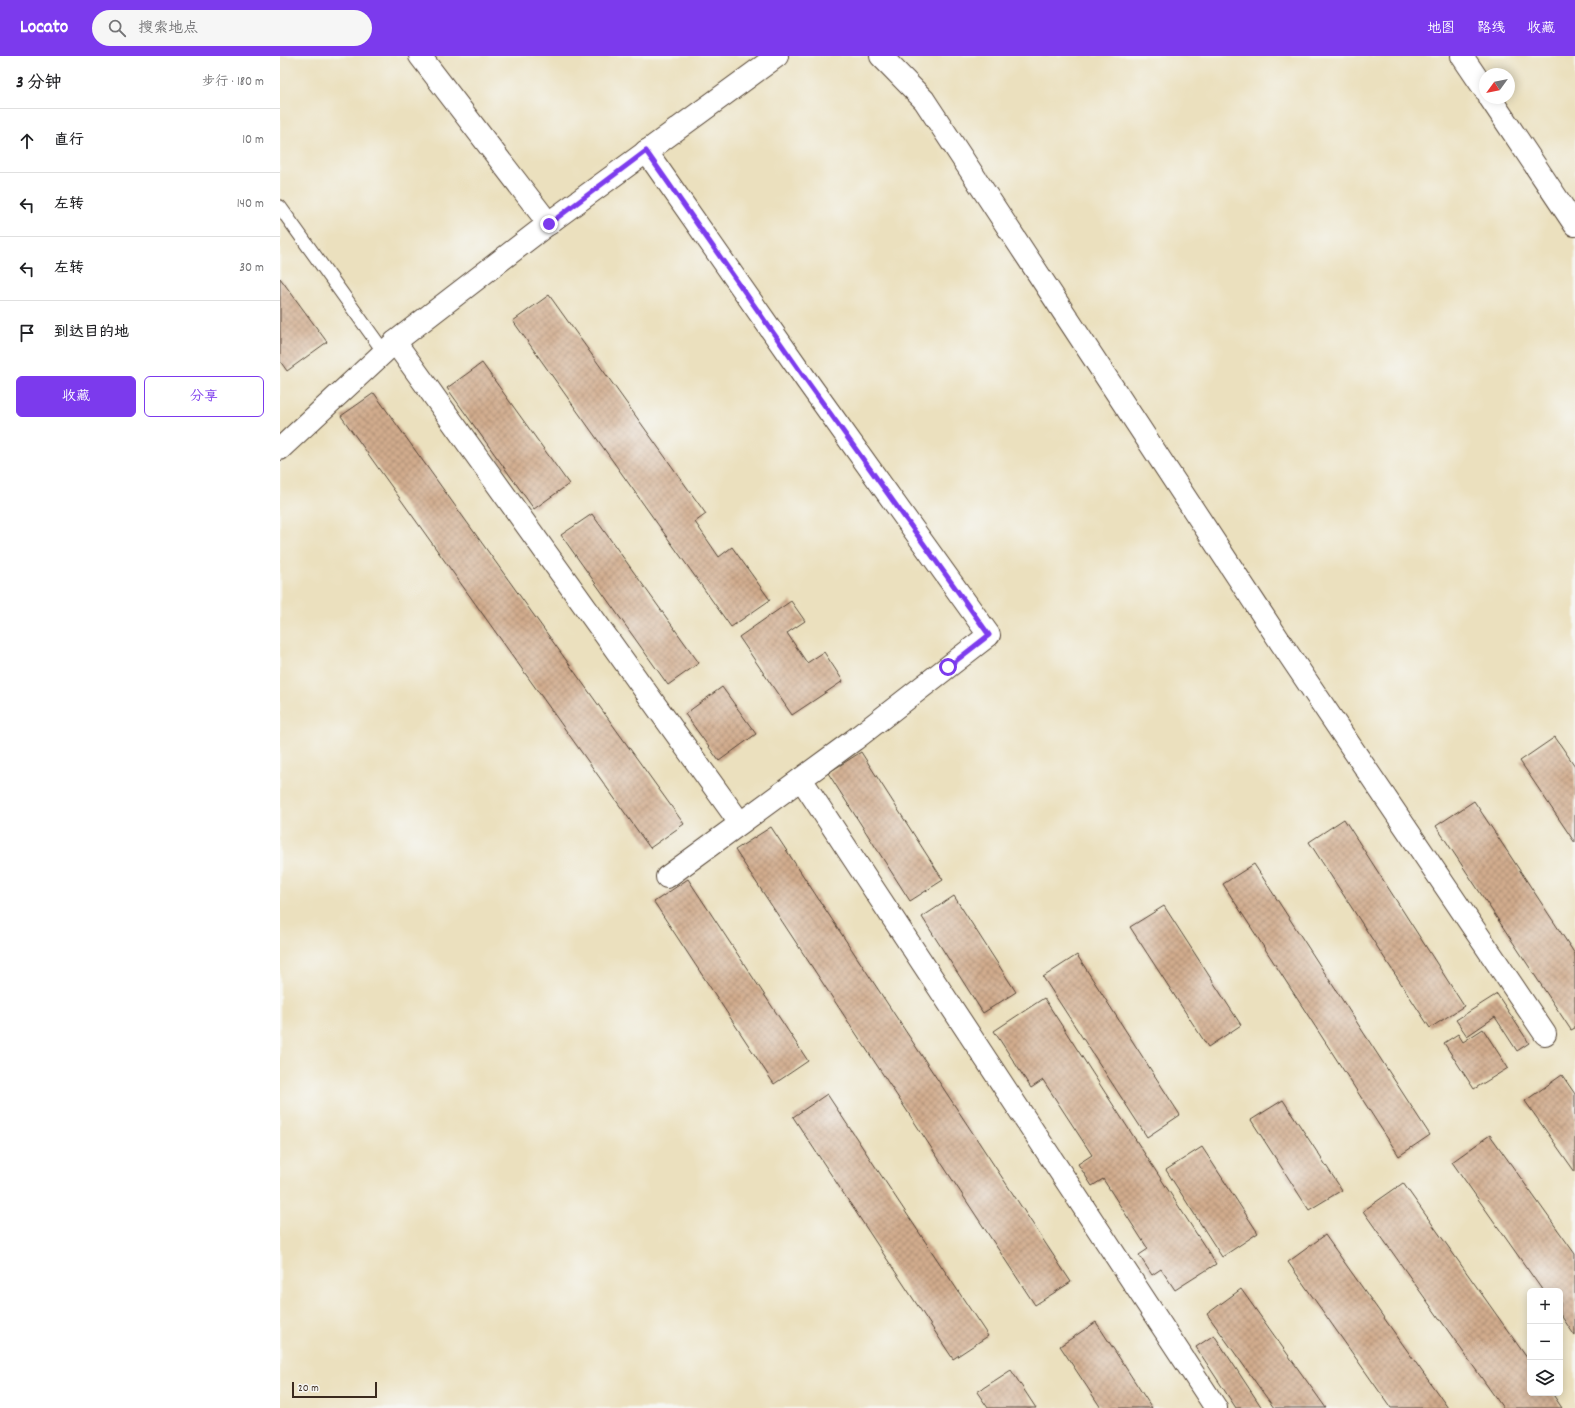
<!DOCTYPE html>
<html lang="zh">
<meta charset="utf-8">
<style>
:root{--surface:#fff;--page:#f6f6f6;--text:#202124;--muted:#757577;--line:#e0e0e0;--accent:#7c3aed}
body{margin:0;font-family:Dekko,"LXGW WenKai TC",sans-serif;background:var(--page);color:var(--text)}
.controls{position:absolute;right:12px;bottom:12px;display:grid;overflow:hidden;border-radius:6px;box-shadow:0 2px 10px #0003}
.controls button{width:36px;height:36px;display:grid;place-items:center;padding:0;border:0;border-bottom:1px solid var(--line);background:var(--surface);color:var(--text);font:20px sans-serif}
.compass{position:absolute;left:1199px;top:12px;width:36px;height:36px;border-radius:50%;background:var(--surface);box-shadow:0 2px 10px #0003;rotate:237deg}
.scale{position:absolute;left:12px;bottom:10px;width:85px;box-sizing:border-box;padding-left:4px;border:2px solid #3b2a1e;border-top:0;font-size:11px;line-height:14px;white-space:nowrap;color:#3b2a1e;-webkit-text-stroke:3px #f6f6f2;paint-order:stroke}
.stop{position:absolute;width:12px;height:12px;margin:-9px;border:3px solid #7c3aed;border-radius:50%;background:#fff}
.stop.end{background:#7c3aed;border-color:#fff;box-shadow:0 1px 4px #0008}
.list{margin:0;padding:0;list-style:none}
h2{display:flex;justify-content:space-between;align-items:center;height:52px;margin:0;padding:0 16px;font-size:17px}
h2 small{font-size:13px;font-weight:400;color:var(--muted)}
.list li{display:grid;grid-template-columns:26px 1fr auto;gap:12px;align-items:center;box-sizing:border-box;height:64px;padding:0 16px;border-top:1px solid var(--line)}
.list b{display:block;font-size:15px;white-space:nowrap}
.list em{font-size:13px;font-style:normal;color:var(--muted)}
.actions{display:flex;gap:8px;padding:12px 16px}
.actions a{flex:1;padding:9px 0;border:1px solid var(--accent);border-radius:6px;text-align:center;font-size:14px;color:var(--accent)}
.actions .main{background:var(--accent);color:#fff}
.icon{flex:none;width:22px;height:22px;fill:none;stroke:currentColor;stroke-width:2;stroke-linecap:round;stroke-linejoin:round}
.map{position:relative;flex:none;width:1295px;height:1352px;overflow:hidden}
header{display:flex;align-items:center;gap:24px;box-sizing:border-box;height:56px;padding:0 20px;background:var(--accent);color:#fff}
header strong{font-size:19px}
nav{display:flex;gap:22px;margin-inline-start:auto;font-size:14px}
.search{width:280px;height:36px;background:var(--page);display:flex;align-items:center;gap:10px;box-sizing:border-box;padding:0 14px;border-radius:22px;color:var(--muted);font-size:15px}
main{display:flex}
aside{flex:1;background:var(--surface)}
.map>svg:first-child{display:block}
</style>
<header>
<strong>Locato</strong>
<div class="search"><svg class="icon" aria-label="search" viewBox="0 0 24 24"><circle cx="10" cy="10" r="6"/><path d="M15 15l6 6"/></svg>搜索地点</div>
<nav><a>地图</a><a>路线</a><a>收藏</a></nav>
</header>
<main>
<aside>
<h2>3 分钟<small>步行 · 180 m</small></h2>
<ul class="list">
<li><svg class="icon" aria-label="ahead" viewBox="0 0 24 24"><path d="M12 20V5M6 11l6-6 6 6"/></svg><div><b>直行</b></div><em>10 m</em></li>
<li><svg class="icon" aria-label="left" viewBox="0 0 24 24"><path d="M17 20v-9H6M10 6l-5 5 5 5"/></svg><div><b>左转</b></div><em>140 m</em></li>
<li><svg class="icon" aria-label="left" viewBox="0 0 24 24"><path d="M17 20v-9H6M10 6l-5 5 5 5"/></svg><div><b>左转</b></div><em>30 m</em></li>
<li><svg class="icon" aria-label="arrive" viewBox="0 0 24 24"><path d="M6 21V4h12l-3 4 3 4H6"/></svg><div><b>到达目的地</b></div></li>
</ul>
<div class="actions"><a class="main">收藏</a><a>分享</a></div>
</aside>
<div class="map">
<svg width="1295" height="1352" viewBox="0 0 1295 1352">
<defs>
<pattern id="building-cross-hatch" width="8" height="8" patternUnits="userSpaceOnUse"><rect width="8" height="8" fill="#d1ac8d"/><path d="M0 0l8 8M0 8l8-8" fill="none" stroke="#ab8c73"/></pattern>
</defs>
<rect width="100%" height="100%" fill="#f6f6f2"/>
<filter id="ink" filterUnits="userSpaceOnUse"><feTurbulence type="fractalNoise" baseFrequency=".025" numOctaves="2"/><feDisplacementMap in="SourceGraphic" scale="8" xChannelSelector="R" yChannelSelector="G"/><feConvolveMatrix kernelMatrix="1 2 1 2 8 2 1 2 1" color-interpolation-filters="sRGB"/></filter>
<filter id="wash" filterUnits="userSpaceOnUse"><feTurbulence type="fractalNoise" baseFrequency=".012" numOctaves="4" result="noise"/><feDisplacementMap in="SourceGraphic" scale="16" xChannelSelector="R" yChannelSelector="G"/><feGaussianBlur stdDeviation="0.9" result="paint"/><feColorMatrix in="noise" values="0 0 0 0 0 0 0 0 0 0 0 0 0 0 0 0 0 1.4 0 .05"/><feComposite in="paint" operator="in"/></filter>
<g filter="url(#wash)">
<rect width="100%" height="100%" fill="#ebe0be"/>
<g id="blocks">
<g fill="url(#building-cross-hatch)">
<path d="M0,222L47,286L7,315L0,305Z"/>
<path d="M269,239L426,458L415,466L439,501L452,491L490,544L451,571L233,265Z"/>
<path d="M202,307L289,428L254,453L167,332Z"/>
<path d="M94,337L404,768L370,792L61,360Z"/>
<path d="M312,458L419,607L388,629L281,479Z"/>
<path d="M511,545L525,565L507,577L527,607L544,596L563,625L512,659L459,581Z"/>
<path d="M442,631L476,678L439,705L405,658Z"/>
<path d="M1275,681L1295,710V787L1240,705Z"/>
<path d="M581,696L663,824L630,845L548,717Z"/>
<path d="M1194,745L1295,898V972L1291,974L1156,770Z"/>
<path d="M1064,763L1184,950L1150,972L1029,786Z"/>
<path d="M491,771L791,1226L755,1249L455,794Z"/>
<path d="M974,808L1150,1079L1119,1100L943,828Z"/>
<path d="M408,823L528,1005L494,1028L374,846Z"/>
<path d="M674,840L736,936L703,957L642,861Z"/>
<path d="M884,850L961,969L928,991L850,871Z"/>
<path d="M797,899L900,1059L867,1081L763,921Z"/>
<path d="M1217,938L1249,987L1237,995L1215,961L1187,980L1176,964Z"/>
<path d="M764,942L936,1208L895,1234L881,1213L872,1219L859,1199L868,1193L823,1123L812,1130L798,1108L812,1099L763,1024L751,1032L714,975Z"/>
<path d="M1203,973L1228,1012L1194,1033L1164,987L1178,978L1183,986Z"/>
<path d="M1282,1019L1295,1038V1116L1245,1045Z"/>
<path d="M547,1038L708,1280L673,1303L513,1061Z"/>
<path d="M1003,1044L1062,1134L1029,1154L971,1064Z"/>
<path d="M1210,1079L1295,1198V1280L1280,1258V1235H1263L1172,1106Z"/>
<path d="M922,1091L978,1177L942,1201L886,1114Z"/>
<path d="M1123,1127L1250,1306V1337H1272L1282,1352H1223L1083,1155Z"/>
<path d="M1045,1179L1168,1352H1111L1008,1206Z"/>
<path d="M961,1233L1046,1352H994L927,1258Z"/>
<path d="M816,1266L872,1352H821L780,1290Z"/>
<path d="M934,1279L982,1352H956L916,1291Z"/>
<path d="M731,1314L756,1352H708L697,1336Z"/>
</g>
</g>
</g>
<g filter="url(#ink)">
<use href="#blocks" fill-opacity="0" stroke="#554536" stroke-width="1"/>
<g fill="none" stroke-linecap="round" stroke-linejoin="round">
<defs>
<path id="lane" d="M0,151L104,296"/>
<g id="street">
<path d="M140,0L269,168"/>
<path d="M601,0L644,44L1001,587L1265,978"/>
<path d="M1182,0L1205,34"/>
<path d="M1210,42L1295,169"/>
<path d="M366,95L527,325L709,579L574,684L387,821"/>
<path d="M115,286L460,767"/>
<path d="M0,393L115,286L277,161L497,0"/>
<path d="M521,723L936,1352"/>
</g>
</defs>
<use href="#lane" stroke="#554536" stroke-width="15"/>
<use href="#street" stroke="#554536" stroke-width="24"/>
<use href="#lane" stroke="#fff" stroke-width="13"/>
<use href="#street" stroke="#fff" stroke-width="22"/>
</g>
</g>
<g fill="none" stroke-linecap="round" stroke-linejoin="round" filter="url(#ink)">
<path stroke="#7c3aed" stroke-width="5" d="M269,168L366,95L527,325L709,579L668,611"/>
</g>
</svg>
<div class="controls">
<button>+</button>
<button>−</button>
<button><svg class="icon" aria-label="layers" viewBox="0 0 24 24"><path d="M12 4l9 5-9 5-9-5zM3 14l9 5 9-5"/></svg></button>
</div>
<svg class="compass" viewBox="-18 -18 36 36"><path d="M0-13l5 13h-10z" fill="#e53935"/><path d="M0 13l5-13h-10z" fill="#757577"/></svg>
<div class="scale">20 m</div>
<div class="stop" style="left:668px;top:611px"></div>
<div class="stop end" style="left:269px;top:168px"></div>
</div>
</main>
